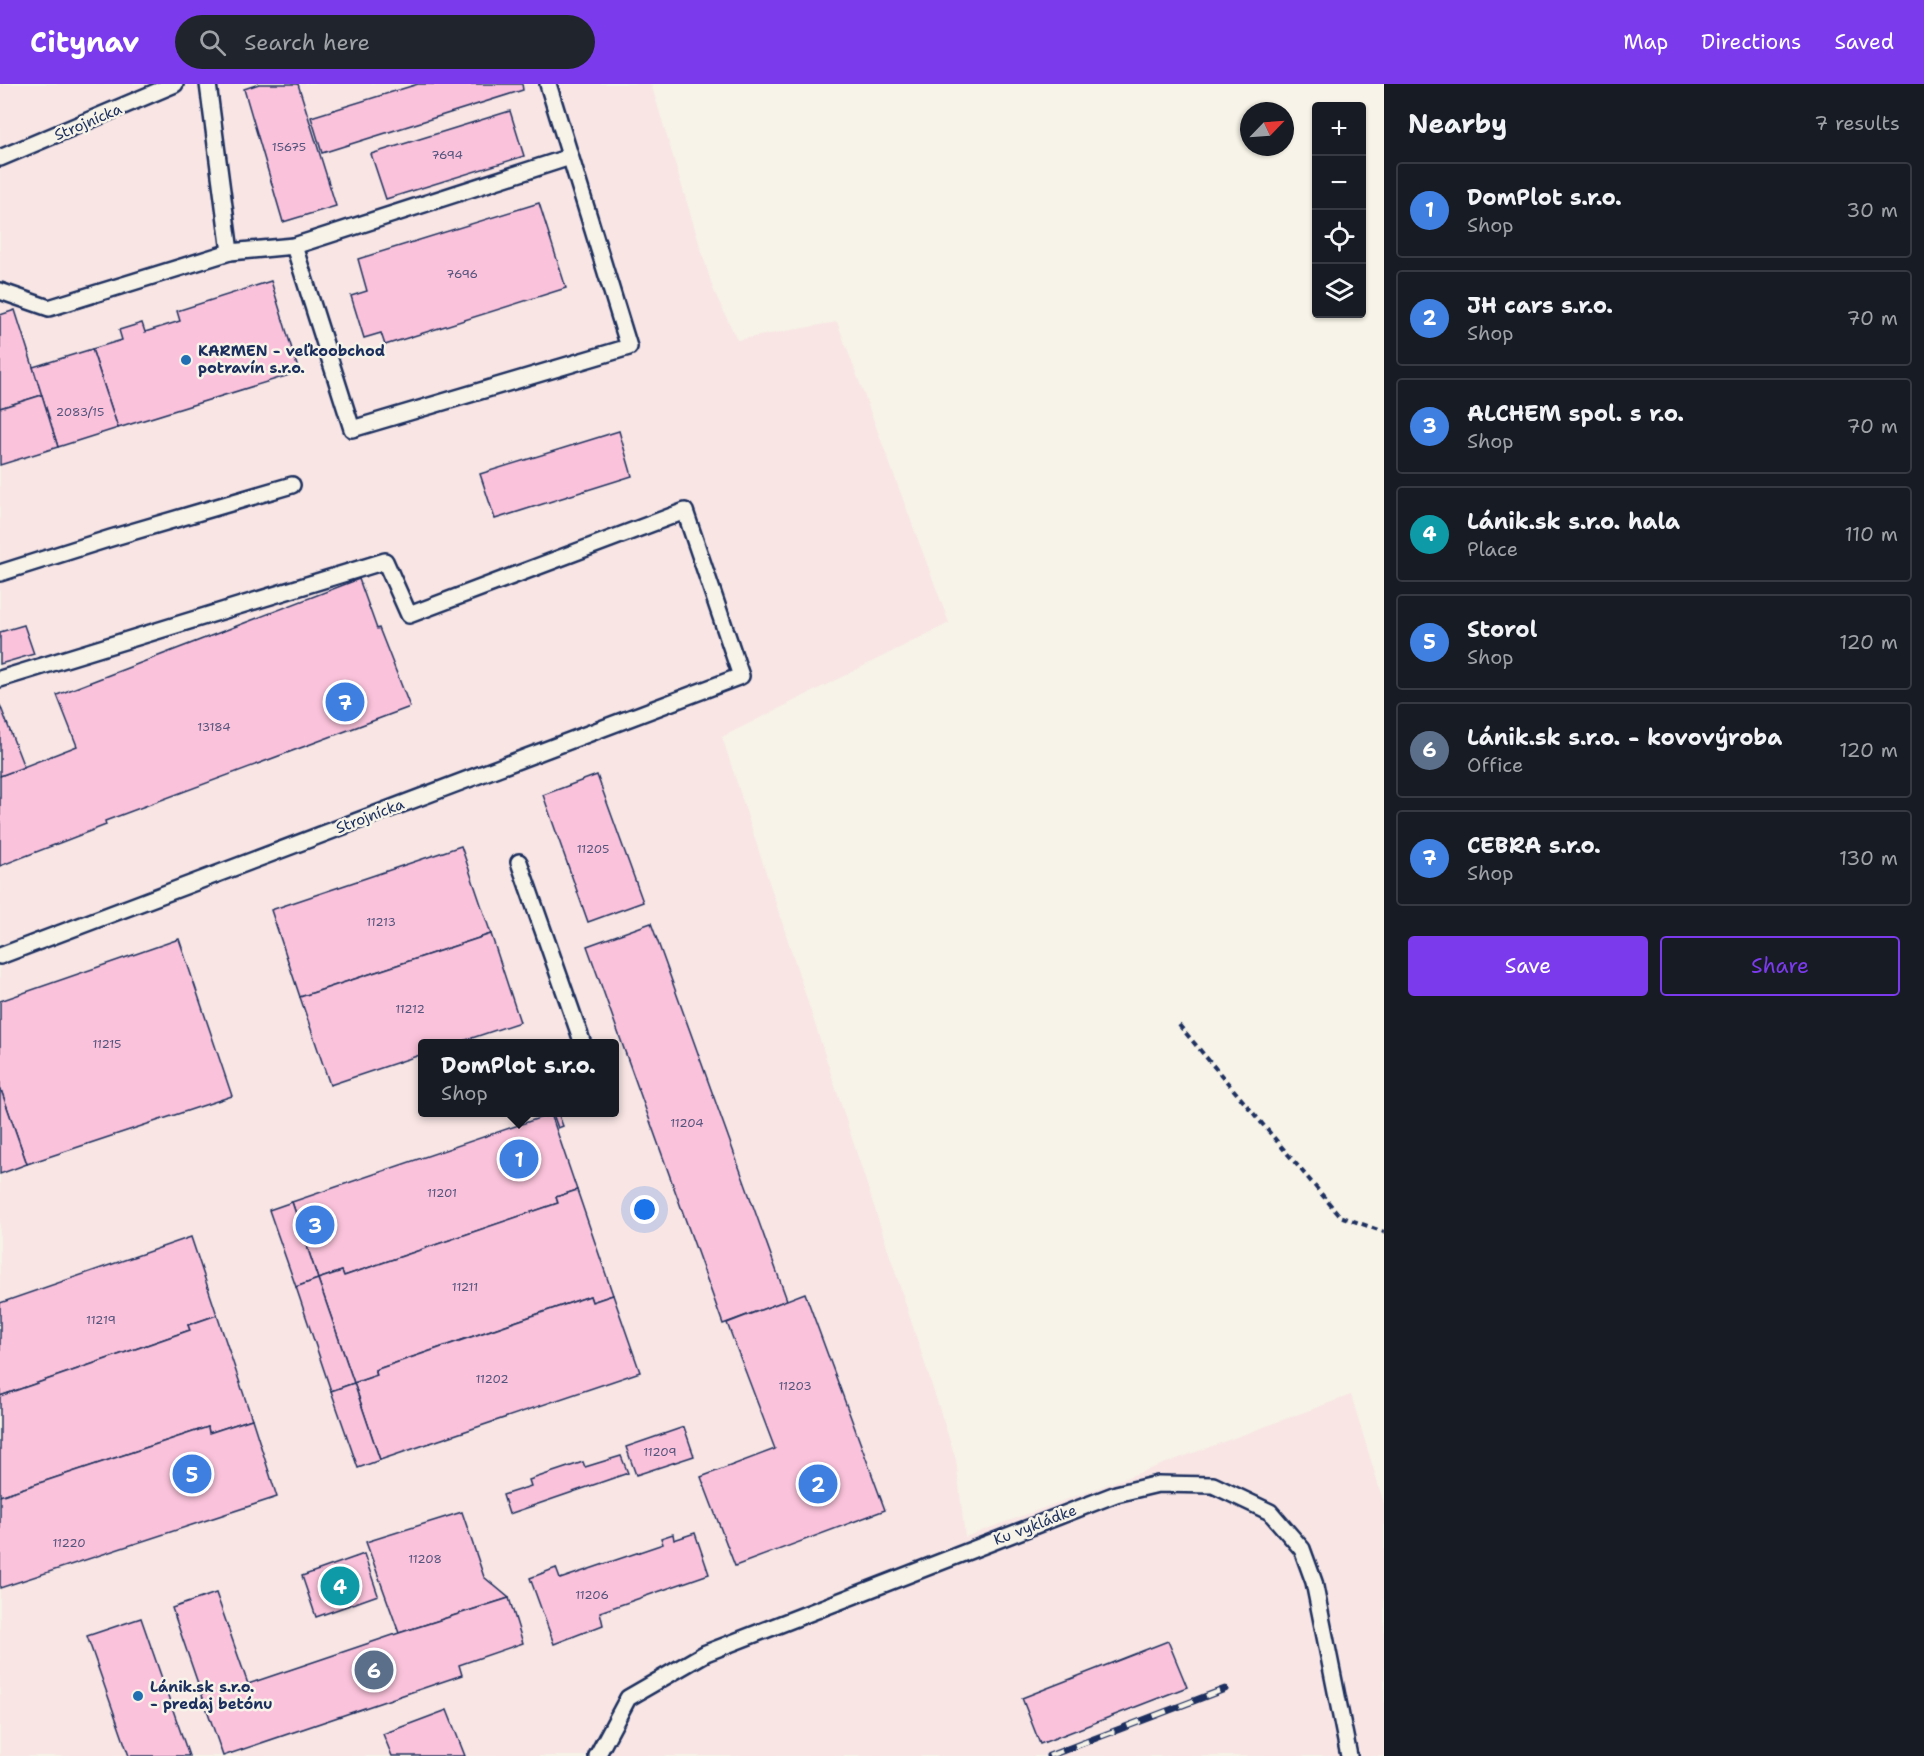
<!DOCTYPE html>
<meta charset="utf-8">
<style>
:root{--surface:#171b24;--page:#20242c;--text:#f1f3f6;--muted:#9ea1a6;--line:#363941;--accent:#7c3aed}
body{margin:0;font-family:"Shantell Sans",sans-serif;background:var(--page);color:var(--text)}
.controls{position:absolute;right:18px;top:18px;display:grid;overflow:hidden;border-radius:6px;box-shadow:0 2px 4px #0004}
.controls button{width:54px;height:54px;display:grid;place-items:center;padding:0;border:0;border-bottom:2px solid var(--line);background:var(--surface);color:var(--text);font:30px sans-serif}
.compass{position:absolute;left:1240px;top:18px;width:54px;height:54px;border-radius:50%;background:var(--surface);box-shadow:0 2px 4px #0004;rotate:65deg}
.you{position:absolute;left:645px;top:1126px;width:21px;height:21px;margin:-15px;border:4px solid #fff;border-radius:50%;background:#1a73e8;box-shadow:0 0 0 9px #1a73e833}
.badge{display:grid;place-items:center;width:39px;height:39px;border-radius:50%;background:var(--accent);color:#fff;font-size:20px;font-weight:700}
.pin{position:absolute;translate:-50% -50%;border:3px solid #fff;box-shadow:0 2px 6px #0006}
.popup{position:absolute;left:418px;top:955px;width:201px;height:78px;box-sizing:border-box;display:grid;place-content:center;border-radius:6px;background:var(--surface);filter:drop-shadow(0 2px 4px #0005);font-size:20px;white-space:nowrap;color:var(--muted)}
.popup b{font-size:22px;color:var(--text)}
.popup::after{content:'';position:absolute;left:50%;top:100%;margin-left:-12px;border:12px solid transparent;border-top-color:var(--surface)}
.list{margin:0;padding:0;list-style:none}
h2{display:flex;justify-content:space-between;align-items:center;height:78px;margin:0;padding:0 24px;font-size:26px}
h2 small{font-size:20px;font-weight:400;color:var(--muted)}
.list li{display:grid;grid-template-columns:39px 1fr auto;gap:18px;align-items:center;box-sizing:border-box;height:96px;margin:0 12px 12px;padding:0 12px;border:2px solid var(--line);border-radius:6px}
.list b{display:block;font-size:22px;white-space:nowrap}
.list p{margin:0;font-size:20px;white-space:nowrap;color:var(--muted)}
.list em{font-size:20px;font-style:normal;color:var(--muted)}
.actions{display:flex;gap:12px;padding:18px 24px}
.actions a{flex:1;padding:14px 0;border:2px solid var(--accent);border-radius:6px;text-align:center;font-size:21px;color:var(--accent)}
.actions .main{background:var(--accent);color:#fff}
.icon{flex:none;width:33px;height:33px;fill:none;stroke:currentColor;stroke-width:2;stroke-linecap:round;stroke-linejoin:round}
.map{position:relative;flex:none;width:1384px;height:1672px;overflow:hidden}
header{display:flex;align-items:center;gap:36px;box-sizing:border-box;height:84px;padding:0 30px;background:var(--accent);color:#fff}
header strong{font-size:28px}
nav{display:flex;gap:33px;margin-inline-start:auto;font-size:21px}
.search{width:420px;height:54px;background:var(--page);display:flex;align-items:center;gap:15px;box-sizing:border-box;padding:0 21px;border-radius:33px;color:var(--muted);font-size:22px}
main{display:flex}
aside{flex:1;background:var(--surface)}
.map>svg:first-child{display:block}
</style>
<header>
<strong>Citynav</strong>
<div class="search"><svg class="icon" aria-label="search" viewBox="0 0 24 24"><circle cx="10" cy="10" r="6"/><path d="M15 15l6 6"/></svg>Search here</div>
<nav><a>Map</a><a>Directions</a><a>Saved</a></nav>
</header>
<main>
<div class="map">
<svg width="1384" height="1672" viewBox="0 0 1384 1672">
<rect width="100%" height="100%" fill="#f7f3e8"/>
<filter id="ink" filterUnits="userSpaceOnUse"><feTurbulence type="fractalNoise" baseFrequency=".0167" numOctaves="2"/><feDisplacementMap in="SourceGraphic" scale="12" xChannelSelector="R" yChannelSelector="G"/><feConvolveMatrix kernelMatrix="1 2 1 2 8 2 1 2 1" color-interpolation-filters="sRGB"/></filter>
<g filter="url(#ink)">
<path fill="#f8e5e4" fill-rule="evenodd" d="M0,0H651L713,205L737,256L837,238L949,539L722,653L956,1376L965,1453L1351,1311L1384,1420V1672H0ZM423,960H615V1028H423Z"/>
<g fill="#fbc3db" stroke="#1b2f5e" stroke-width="1.5">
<path d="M259,0H298L336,122L283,138L244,5Z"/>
<path d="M418,0H522L523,6L322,69L311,33Z"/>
<path d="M510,27L524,72L386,115L371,70Z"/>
<path d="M539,119L566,204L385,261L381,249L364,254L351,212L367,207L358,175Z"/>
<path d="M271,197L299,288L118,344L92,265L122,256L119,246L142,239L145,248L180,237L177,227Z"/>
<path d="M15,226L42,311L0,324V231Z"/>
<path d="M92,265L118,344L58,363L33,283Z"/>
<path d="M42,311L58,363L0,381V324Z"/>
<path d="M619,347L632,392L495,435L480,390Z"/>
<path d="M359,495L377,545L379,544L410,623L105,737L106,741L0,782V692L77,662L57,611Z"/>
<path d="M24,541L34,570L0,580V548Z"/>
<path d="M0,621L24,683L0,692Z"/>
<path d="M597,691L643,818L588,838L543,711Z"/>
<path d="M461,762L491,850L300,913L271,826Z"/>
<path d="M651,839L787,1216L723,1240L587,862Z"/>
<path d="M491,850L520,938L454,960H423V970L330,1001L300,913Z"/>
<path d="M179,855L232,1012L27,1080L0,1003V917Z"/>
<path d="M0,1003L27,1080L0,1090Z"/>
<path d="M558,1029L563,1042L558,1044L553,1030Z"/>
<path d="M551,1030L577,1106L556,1113L558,1119L344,1192L342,1187L318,1195L292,1118Z"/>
<path d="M577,1106L613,1211L592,1218L590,1212L375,1286L377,1291L354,1299L318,1195L342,1187L344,1192L558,1119L556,1113Z"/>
<path d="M292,1118L318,1195L296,1203L269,1126Z"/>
<path d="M191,1153L217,1231L188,1241L190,1246L0,1312V1219Z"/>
<path d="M318,1195L354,1299L331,1307L296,1203Z"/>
<path d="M805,1209L885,1426L735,1482L701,1393L775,1365L727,1239Z"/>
<path d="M613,1211L640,1288L380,1376L354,1299L377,1291L375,1286L590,1212L592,1218Z"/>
<path d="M217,1231L252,1335L209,1349L208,1343L0,1412V1312L190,1246L188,1241Z"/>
<path d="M354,1299L380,1376L358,1384L331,1307Z"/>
<path d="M252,1335L277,1413L0,1504V1412L208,1343L209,1349Z"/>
<path d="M684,1343L694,1372L636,1391L626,1363Z"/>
<path d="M621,1372L628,1389L509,1430L503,1411L531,1402L529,1396L583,1378L585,1383Z"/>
<path d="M462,1428L484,1493L509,1514L399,1549L366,1458Z"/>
<path d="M695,1449L709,1490L600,1528L603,1541L554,1560L530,1494L556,1484L560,1495L663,1460L661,1454L673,1450L674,1456Z"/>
<path d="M364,1470L378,1511L316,1533L302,1492Z"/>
<path d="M216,1509L248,1600L399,1549L509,1514L523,1559L459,1581L462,1591L223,1672L172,1524Z"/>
<path d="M141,1534L189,1672H129L87,1552Z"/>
<path d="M1168,1557L1187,1603L1040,1660L1022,1614Z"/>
<path d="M447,1626L465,1672H392L383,1650Z"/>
</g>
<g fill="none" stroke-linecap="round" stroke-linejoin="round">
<defs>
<g id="service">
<path d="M0,74L175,0"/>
<path d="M294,162L570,73"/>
<path d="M230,168L294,162L352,345L629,263L548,0"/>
<path d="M0,207L49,224L230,168L208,0"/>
<path d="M0,489L111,454L292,401"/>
<path d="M0,595L385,477L409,531L685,427L741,592L0,872"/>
<path d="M519,778L583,960"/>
<path d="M597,1672L628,1614L706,1569L1116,1410L1158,1400L1213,1401L1270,1428L1302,1465L1314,1498L1349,1672"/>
</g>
</defs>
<use href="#service" stroke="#1b2f5e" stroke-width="20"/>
<path stroke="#1b2f5e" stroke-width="4" stroke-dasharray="6 4.5" stroke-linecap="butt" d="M1179,941L1340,1132L1384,1148"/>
<use href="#service" stroke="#f7f3e8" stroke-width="15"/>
<defs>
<path id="rail" d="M1049,1672L1225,1605"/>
</defs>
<use href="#rail" stroke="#1b2f5e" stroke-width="7"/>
<use href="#rail" stroke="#f7f3e8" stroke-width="4.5" stroke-dasharray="14" stroke-linecap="butt"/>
</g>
</g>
<g fill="#1f6fb2" stroke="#f7f3e8" stroke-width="2">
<circle cx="186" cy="276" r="6"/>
<circle cx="138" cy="1612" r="6"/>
</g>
<g text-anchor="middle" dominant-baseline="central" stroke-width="5" stroke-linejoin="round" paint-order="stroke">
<g font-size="12" fill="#53547d">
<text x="289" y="63">15675</text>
<text x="447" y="71">7694</text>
<text x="462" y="190">7696</text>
<text x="80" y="328">2083/15</text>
<text x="214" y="643">13184</text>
<text x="593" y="765">11205</text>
<text x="381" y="838">11213</text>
<text x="410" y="925">11212</text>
<text x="107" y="960">11215</text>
<text x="687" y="1039">11204</text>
<text x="442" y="1109">11201</text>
<text x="465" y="1203">11211</text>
<text x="101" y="1236">11219</text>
<text x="492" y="1295">11202</text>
<text x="795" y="1302">11203</text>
<text x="660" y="1368">11209</text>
<text x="69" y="1459">11220</text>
<text x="425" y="1475">11208</text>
<text x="592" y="1511">11206</text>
</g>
<g font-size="15" fill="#1b2f5e" stroke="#f7f3e8">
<text transform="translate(88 38) rotate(-23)">Strojnícka</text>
<text transform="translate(370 732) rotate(-21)">Strojnícka</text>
<text transform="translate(1035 1441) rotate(-21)">Ku vykládke</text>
</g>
<g font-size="15" font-weight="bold" fill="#1b2f5e" stroke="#f7f3e8" text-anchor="start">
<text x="198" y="267">KARMEN - veľkoobchod<tspan x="198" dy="17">potravín s.r.o.</tspan></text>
<text x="150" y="1603">Lánik.sk s.r.o.<tspan x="150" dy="17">- predaj betónu</tspan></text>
</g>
</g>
</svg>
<div class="controls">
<button>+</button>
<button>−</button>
<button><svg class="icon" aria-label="locate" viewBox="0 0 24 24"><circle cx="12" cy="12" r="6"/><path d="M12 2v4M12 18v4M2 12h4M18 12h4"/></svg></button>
<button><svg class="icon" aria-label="layers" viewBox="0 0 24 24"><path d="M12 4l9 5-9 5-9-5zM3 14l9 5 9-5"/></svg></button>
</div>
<svg class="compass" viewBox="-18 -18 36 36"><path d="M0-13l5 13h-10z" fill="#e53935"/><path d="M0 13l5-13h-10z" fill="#9ea1a6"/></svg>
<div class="you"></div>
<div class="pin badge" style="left:519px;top:1075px;background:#3f7fe0">1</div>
<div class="popup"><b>DomPlot s.r.o.</b>Shop</div>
<div class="pin badge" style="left:818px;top:1400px;background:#3f7fe0">2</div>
<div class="pin badge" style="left:315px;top:1141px;background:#3f7fe0">3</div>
<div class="pin badge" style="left:340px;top:1502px;background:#0f9aa8">4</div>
<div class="pin badge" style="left:192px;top:1390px;background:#3f7fe0">5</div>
<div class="pin badge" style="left:374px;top:1586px;background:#5c6f8a">6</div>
<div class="pin badge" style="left:345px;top:618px;background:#3f7fe0">7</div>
</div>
<aside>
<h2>Nearby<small>7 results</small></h2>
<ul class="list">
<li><span class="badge" style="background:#3f7fe0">1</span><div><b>DomPlot s.r.o.</b><p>Shop</p></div><em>30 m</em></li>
<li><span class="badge" style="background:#3f7fe0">2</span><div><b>JH cars s.r.o.</b><p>Shop</p></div><em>70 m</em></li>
<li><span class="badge" style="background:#3f7fe0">3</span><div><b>ALCHEM spol. s r.o.</b><p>Shop</p></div><em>70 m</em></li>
<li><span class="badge" style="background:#0f9aa8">4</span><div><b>Lánik.sk s.r.o. hala</b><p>Place</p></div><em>110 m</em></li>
<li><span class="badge" style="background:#3f7fe0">5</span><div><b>Storol</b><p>Shop</p></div><em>120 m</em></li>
<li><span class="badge" style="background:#5c6f8a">6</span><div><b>Lánik.sk s.r.o. - kovovýroba</b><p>Office</p></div><em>120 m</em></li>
<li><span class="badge" style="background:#3f7fe0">7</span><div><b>CEBRA s.r.o.</b><p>Shop</p></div><em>130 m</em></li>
</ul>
<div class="actions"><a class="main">Save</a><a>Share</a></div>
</aside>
</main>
